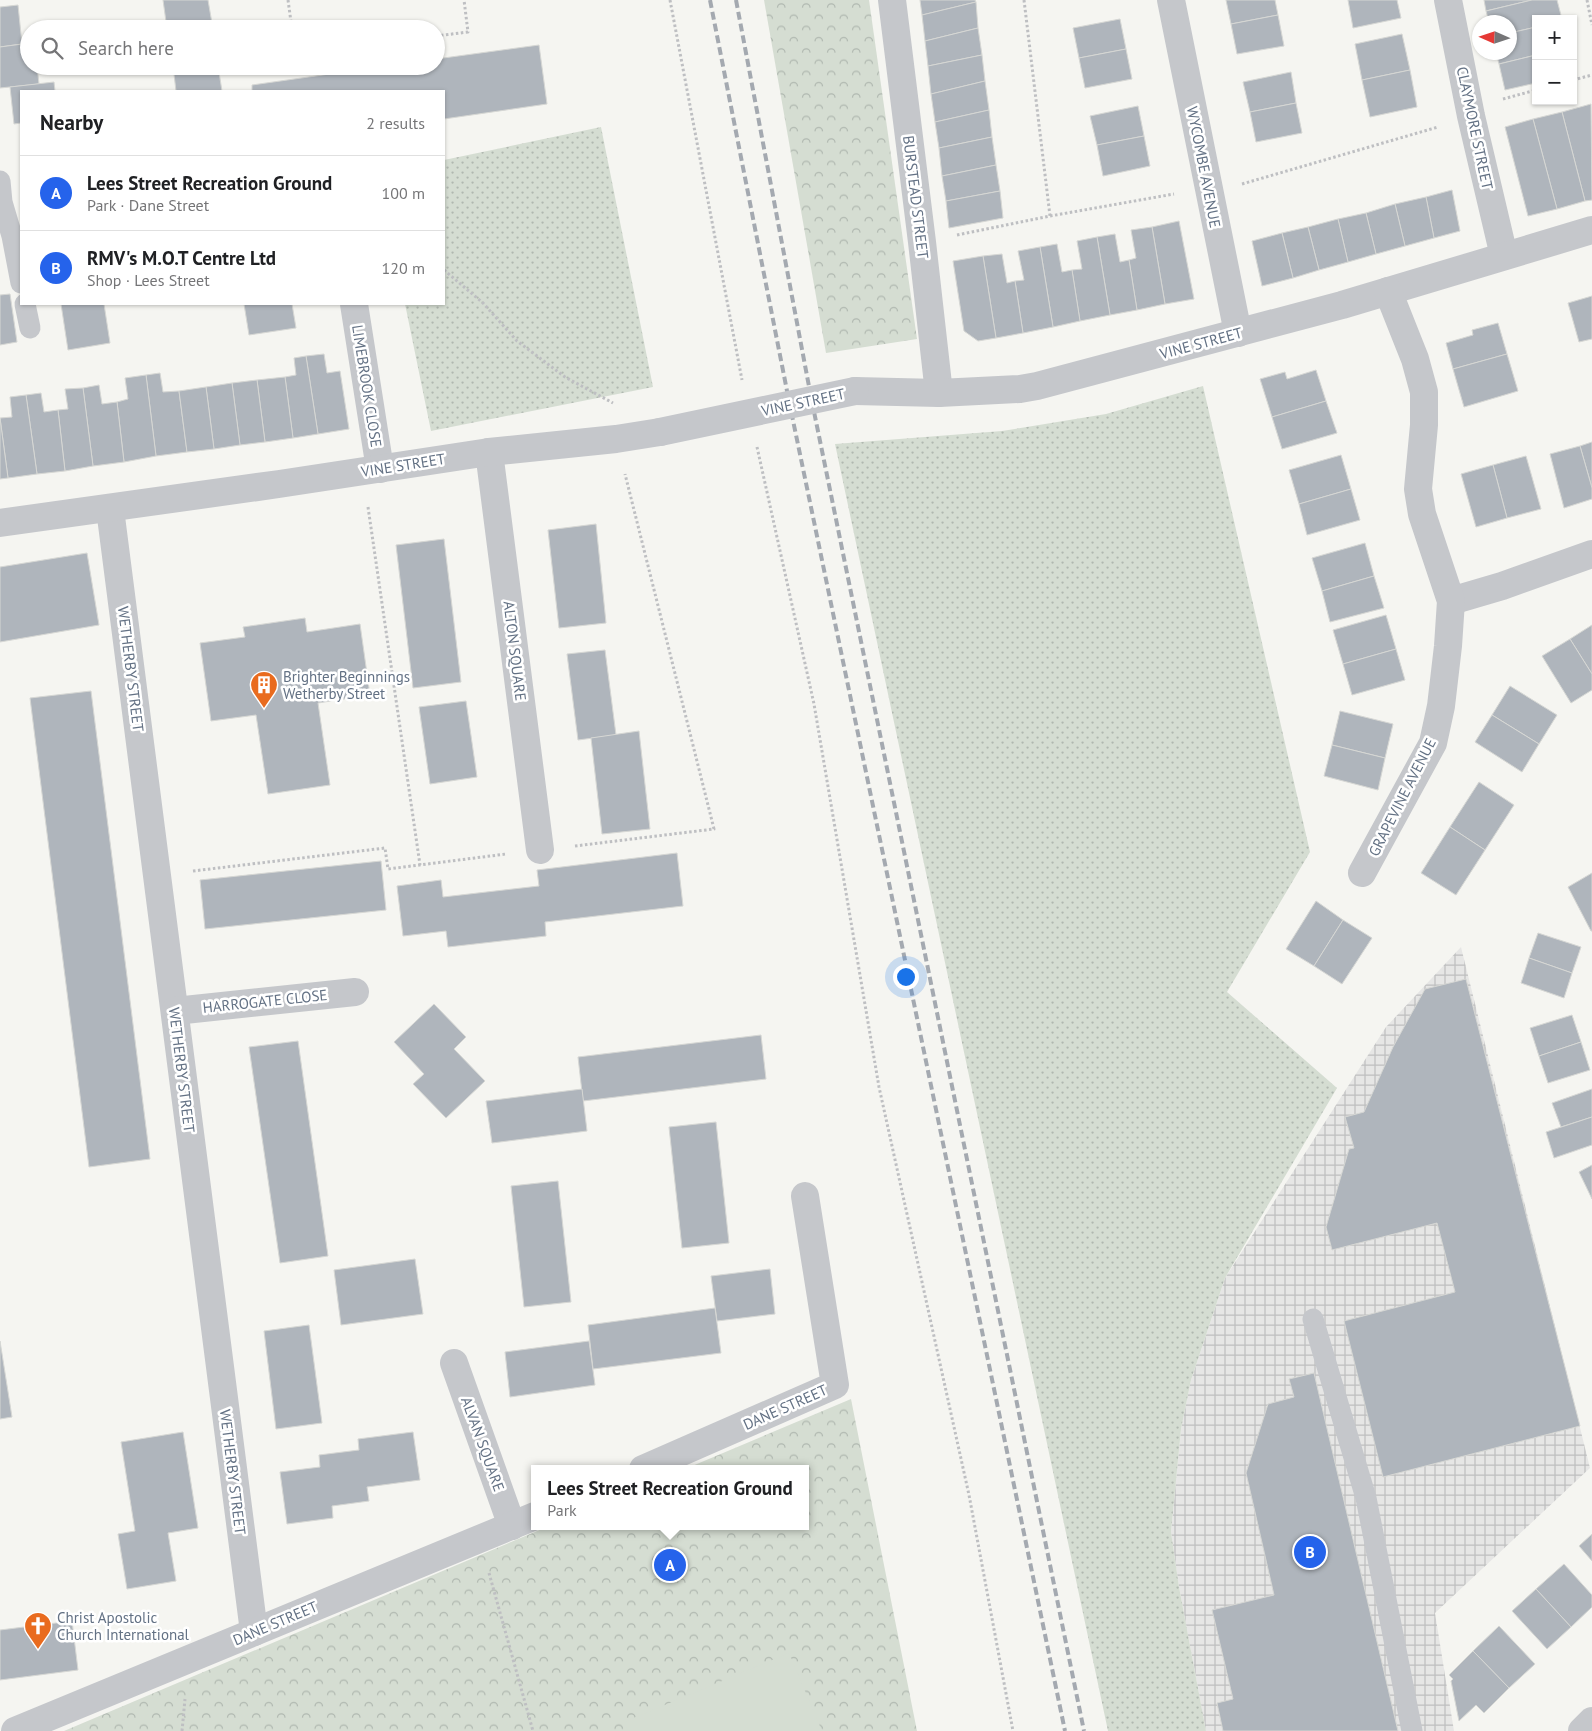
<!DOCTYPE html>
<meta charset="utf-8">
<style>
:root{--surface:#fff;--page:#f2f2f2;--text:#202124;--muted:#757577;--line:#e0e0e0;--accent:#2563eb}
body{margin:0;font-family:"PT Sans",sans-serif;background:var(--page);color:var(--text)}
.controls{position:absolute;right:15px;top:15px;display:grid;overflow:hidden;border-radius:0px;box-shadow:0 1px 4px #0004}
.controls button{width:45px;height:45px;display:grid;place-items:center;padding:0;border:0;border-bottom:1px solid var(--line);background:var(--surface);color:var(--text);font:25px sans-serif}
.compass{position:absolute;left:1472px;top:15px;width:45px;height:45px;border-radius:50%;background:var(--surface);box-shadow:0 1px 4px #0004;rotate:273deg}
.you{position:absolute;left:905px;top:976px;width:18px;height:18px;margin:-12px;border:4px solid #fff;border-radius:50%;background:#1a73e8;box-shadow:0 0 0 8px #1a73e833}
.badge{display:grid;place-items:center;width:32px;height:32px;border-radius:50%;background:var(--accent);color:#fff;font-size:16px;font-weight:700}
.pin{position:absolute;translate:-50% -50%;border:2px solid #fff;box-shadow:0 1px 5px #0006}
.popup{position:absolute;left:531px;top:1465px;width:278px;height:65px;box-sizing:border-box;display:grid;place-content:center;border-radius:0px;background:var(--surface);filter:drop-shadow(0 1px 4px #0005);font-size:16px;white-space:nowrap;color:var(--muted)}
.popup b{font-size:19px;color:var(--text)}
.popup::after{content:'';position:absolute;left:50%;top:100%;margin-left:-10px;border:10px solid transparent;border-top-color:var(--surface)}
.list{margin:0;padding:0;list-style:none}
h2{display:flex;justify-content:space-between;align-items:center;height:65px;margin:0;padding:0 20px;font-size:21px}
h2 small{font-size:16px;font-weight:400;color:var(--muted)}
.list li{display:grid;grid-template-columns:32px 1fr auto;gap:15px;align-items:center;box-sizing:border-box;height:75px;padding:0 20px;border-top:1px solid var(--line)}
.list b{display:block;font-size:19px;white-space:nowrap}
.list p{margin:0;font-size:16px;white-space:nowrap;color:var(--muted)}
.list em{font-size:16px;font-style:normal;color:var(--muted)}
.icon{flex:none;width:28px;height:28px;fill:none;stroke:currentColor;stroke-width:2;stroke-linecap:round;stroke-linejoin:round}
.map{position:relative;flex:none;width:1592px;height:1731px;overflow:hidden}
.search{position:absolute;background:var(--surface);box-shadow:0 1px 4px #0004;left:20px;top:20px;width:425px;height:55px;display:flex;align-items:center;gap:12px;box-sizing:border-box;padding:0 18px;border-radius:28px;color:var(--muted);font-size:19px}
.panel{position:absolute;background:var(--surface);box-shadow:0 1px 4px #0004;left:20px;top:90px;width:425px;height:215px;border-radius:0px}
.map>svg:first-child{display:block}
</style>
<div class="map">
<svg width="1592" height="1731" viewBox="0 0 1592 1731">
<defs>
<pattern id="industrial-grid" width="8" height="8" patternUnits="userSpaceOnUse" patternTransform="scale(1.25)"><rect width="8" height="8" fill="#e6e6e5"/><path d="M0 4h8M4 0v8" fill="none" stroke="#bebfbf"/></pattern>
<pattern id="grass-dots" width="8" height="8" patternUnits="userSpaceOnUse" patternTransform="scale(1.25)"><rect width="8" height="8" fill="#d5ddd2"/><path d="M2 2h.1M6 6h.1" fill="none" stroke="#b0b8b0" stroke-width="1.8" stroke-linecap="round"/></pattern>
<pattern id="forest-crowns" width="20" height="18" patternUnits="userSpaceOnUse" patternTransform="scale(1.25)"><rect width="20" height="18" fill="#d5ddd2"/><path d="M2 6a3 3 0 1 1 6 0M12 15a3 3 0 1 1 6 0" fill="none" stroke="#b0b8b0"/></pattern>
</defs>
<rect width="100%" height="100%" fill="#f5f5f1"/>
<path fill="url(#industrial-grid)" d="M1461,947L1590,1468L1435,1613L1454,1731H1206L1179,1587L1171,1532L1181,1429L1191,1380L1225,1278L1386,1027Z"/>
<g fill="url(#grass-dots)">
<path d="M601,127L653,387L431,431L405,304H444V160Z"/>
<path d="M1203,386L1310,852L1227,992L1337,1088L1225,1278L1191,1380L1181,1429L1171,1532L1179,1587L1206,1731H1108L835,444L1002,431L1106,414Z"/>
</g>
<g fill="url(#forest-crowns)">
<path d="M764,0H869L917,339L826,353Z"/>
<path d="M851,1399L917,1731H64L549,1526H805V1469H685Z"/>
</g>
<path fill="#d5ddd2" d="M789,1653L822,1731H628L624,1722Z"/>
<g fill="#afb5bc" stroke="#d6d7d4">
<path d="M163,0H208L213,29H167Z"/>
<path d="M920,0H975L976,2L922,15Z"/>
<path d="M1226,0H1275L1278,15L1231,24Z"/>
<path d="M1348,0H1397L1401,18L1353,28Z"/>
<path d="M1484,0H1532L1486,11Z"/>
<path d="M1532,0H1557L1562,19H1536V27L1510,33V22H1489L1486,11Z"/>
<path d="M976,2L978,28L925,41L922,15Z"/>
<path d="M18,5L22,44L0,47V7Z"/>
<path d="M1278,15L1284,46L1237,54L1231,24Z"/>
<path d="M1120,19L1126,49L1079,58L1073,28Z"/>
<path d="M1536,27V55L1499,64L1496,52H1510V33Z"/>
<path d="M978,28L982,55L928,66L925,41Z"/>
<path d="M1402,34L1410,70L1362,80L1355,44Z"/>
<path d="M22,44H29V66H37L39,84L0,88V47Z"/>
<path d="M539,45L547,104L444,119V91H252V85L386,66H436V59Z"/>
<path d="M1126,49L1132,79L1085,88L1079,58Z"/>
<path d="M982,55L985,81L931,94L928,66Z"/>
<path d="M1536,55V83L1505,90L1499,64Z"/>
<path d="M173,66H218L222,91H176Z"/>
<path d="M1410,70L1417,107L1370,117L1362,80Z"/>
<path d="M1291,72L1296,103L1250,112L1243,82Z"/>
<path d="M985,81L989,110L935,122L931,94Z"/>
<path d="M54,82L55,91H21V123L14,124L10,87Z"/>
<path d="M1296,103L1302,133L1256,142L1250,112Z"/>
<path d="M1591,104L1592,200L1585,201L1562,112Z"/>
<path d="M1138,106L1144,136L1097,145L1090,116Z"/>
<path d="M989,110L992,137L939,148L935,122Z"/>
<path d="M1562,112L1585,201L1557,209L1533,119Z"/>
<path d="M1533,119L1557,209L1528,216L1505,127Z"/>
<path d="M1144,136L1150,166L1103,176L1097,145Z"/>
<path d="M992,137L996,165L942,176L939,148Z"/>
<path d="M996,165L1000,191L946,201L942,176Z"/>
<path d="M1452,190L1460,231L1434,238L1426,197Z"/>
<path d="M1000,191L1003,218L949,228L946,201Z"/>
<path d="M1426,197L1434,238L1405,246L1395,204Z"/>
<path d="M1395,204L1405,246L1376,254L1366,213Z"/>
<path d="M1366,213L1376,254L1348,262L1338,219Z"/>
<path d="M1338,219L1348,262L1319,270L1308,227Z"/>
<path d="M1179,221L1194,299L1165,304L1152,227Z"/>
<path d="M1152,227L1165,304L1137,310L1129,260L1136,258L1131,230Z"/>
<path d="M1308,227L1319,270L1293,278L1282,233Z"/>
<path d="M1282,233L1293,278L1262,286L1252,241Z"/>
<path d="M1115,234L1120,262L1129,260L1137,310L1110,315L1097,237Z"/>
<path d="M1097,237L1110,315L1080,321L1072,270L1082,269L1077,241Z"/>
<path d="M1057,244L1062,272L1072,270L1080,321L1053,327L1040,247Z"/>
<path d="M1040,247L1053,327L1023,333L1015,281L1024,280L1018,251Z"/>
<path d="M1002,254L1007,283L1015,281L1023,333L996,338L983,256Z"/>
<path d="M983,256L996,338L978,341L964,331L953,261Z"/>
<path d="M10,294L17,342L0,345V295Z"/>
<path d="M1592,296V339L1579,342L1568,303Z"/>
<path d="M61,304H104L110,343L68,350Z"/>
<path d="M244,304H292L296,328L249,335Z"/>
<path d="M1498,323L1507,354L1453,369L1446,343L1473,335L1472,330Z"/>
<path d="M324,354L327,373L340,371L349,429L318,434L306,356Z"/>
<path d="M1507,354L1518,391L1464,407L1453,369Z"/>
<path d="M306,356L318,434L293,438L285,377L296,375L294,358Z"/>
<path d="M1316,370L1326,401L1272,417L1260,379L1285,372L1287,379Z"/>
<path d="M160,373L163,392L179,391L187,452L156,456L146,375Z"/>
<path d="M146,375L156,456L124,462L117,402L128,399L125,378Z"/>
<path d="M285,377L293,438L265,442L257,380Z"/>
<path d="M257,380L265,442L240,445L232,383Z"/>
<path d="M232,383L240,445L214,449L206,387Z"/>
<path d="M99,385L102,404L117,402L124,462L93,466L83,388Z"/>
<path d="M206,387L214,449L187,452L179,391Z"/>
<path d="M83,388L93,466L65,471L58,410L68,409L65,389Z"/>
<path d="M41,393L44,412L58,410L65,471L37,474L26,395Z"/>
<path d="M26,395L37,474L8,478L0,418L12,417L10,397Z"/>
<path d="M1326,401L1337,433L1282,449L1272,417Z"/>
<path d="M0,418L8,478L0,479Z"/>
<path d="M1592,442V488L1580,446Z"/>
<path d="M1580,446L1592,488V499L1564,508L1550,454Z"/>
<path d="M1341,455L1351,489L1299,504L1289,470Z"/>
<path d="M1526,456L1541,509L1507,518L1493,465Z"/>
<path d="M1493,465L1507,518L1476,527L1461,474Z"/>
<path d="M1351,489L1360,520L1307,535L1299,504Z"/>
<path d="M596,524L606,623L559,628L548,530Z"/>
<path d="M444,539L461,682L413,688L396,545Z"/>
<path d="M1365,543L1374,576L1322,591L1312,558Z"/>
<path d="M87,553L99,625L0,642V567Z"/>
<path d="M1374,576L1384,608L1330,622L1322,591Z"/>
<path d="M1386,615L1396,649L1343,664L1333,630Z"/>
<path d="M305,618L307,632L360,624L370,695L318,703L330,785L268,794L256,715L211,721L200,643L245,637L243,627Z"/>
<path d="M1592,625V674L1570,639Z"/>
<path d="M1570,639L1592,674V690L1571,703L1542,656Z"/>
<path d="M1396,649L1405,680L1352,695L1343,664Z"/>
<path d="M605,650L616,735L578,740L567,654Z"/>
<path d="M1510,686L1557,715L1539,744L1492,715Z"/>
<path d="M91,691L150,1159L89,1167L30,698Z"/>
<path d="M466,701L477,777L430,784L419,707Z"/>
<path d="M1340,711L1393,724L1385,758L1332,745Z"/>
<path d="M1492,715L1539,744L1522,772L1475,742Z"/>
<path d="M639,731L650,829L602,834L591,738Z"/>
<path d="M1332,745L1385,758L1378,790L1324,776Z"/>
<path d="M1479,782L1514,805L1485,850L1450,827Z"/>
<path d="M1450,827L1485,850L1456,895L1421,873Z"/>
<path d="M677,853L683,906L545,922L546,936L448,947L446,931L403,936L397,886L441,880L443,897L539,886L537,870Z"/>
<path d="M381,861L386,910L205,929L200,880Z"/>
<path d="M1592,873V931H1591L1568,887Z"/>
<path d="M1316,901L1343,920L1314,966L1286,949Z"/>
<path d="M1343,920L1372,938L1342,984L1314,966Z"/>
<path d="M1538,933L1581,947L1572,973L1529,958Z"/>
<path d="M1529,958L1572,973L1564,998L1521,983Z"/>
<path d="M1466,979L1580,1426L1383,1477L1344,1321L1455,1292L1437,1223L1332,1250L1326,1227L1349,1149L1354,1148L1345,1117L1364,1112L1393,1047L1425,989Z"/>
<path d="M434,1004L466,1037L454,1049L485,1081L446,1118L413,1084L424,1074L394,1042Z"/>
<path d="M1572,1015L1581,1042L1539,1056L1530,1028Z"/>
<path d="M761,1035L766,1079L583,1101L578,1057Z"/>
<path d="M298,1041L328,1256L280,1263L249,1047Z"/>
<path d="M1581,1042L1590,1070L1548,1083L1539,1056Z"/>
<path d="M582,1089L587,1131L492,1143L486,1101Z"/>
<path d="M1592,1089V1117L1561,1127L1552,1103Z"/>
<path d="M1592,1117V1145L1554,1158L1546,1132Z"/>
<path d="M716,1122L729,1243L682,1248L669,1127Z"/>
<path d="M1592,1165V1199L1579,1172Z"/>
<path d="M558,1181L571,1302L524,1307L511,1186Z"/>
<path d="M415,1259L423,1314L341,1325L334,1270Z"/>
<path d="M770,1269L775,1314L717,1321L711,1276Z"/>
<path d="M715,1308L721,1353L593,1369L588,1325Z"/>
<path d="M309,1325L322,1423L276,1429L264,1331Z"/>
<path d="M0,1341L12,1417L0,1419Z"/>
<path d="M589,1341L595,1385L510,1397L505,1352Z"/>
<path d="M1314,1373L1398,1731H1223L1217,1703L1233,1699L1212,1610L1274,1595L1246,1473L1268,1404L1294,1397L1289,1379Z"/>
<path d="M183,1432L198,1528L168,1533L176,1581L127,1589L118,1534L135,1531L121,1442Z"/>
<path d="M413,1432L420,1480L367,1487L369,1501L332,1506L333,1518L287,1524L280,1472L320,1467L319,1455L359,1450L358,1439Z"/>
<path d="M1592,1534V1561L1579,1546Z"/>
<path d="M1564,1564L1592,1595V1607L1571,1627L1536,1589Z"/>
<path d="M1536,1589L1571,1627L1547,1649L1512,1611Z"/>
<path d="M72,1621L78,1670L0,1680V1630Z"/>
<path d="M1499,1626L1535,1664L1509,1688L1473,1651Z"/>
<path d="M1473,1651L1509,1688L1484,1713L1476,1705L1459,1721L1451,1681L1453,1679L1449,1675Z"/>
</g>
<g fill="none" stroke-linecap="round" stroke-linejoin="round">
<g stroke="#bebfc2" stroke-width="3" stroke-dasharray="2.5 2.5" stroke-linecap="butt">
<path d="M288,0L292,29"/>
<path d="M670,0L742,380"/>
<path d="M1024,0L1050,216"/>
<path d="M1587,0L1592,25"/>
<path d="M436,36L468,32L464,0"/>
<path d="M1573,80L1592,75"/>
<path d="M1503,99L1536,90"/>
<path d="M1242,184L1438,127"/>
<path d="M957,235L1050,216L1174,194"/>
<path d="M444,270L483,303L517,341L565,377L613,403"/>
<path d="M757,447L814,704L879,1087L969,1495L1013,1731"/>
<path d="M368,507L420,865"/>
<path d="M575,846L714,829L625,474"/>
<path d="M193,871L385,848L388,869L506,854"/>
<path d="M489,1573L533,1731"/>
<path d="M182,1731L185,1699"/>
</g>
<g stroke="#c5c7cb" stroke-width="21">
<path d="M0,181L2,202L12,236L21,283"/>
<path d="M25,304L30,328"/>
<path d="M1313,1319L1366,1498L1412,1731"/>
</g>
<g stroke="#c5c7cb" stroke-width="28">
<path d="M892,0L922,242L939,393"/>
<path d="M1171,0L1238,333"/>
<path d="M1448,0L1471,116L1504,256"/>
<path d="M354,304L380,469"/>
<path d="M855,391L939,393L1020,389L1037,386L1342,305L1592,230"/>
<path d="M489,452L540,850"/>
<path d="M110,509L254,1632"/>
<path d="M0,523L279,484L489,452L616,439L660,432"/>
<path d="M1451,601L1502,586L1592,554"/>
<path d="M1362,873L1433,743L1441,706L1448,646L1451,601L1422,514L1418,489L1424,425V392L1415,359L1388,291"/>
<path d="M175,1011L355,992"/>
<path d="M454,1363L512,1526"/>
<path d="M643,1469L835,1385L805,1196"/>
<path d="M15,1731L535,1516"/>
<path d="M1582,1731L1592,1721"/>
</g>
<g stroke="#a4a9b0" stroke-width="4" stroke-dasharray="8 4" stroke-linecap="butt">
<path d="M710,0L790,406L1065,1731"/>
<path d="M736,0L811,397L1084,1731"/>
</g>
<path stroke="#c5c7cb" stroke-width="28" d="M660,432L855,391"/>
</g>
<defs>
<symbol id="building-pin" viewBox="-11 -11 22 30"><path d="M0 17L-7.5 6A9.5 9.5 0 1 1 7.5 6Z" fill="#e96b1e" stroke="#fff"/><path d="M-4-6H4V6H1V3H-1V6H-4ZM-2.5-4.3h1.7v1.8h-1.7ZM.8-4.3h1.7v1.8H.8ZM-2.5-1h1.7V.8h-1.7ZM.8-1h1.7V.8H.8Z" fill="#fff"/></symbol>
<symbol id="church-pin" viewBox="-11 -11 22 30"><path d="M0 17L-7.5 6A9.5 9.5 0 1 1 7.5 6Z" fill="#e96b1e" stroke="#fff"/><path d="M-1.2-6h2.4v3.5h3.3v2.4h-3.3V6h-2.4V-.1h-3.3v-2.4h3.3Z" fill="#fff"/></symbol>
</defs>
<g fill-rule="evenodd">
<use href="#building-pin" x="248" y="669" width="32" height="43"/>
<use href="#church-pin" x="22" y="1610" width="32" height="43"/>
</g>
<g text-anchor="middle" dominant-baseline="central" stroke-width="5" stroke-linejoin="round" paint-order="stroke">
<g font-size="15" fill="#637184" stroke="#fff">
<text transform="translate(1475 128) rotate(78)">CLAYMORE STREET</text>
<text transform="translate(1204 167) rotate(79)">WYCOMBE AVENUE</text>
<text transform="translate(916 197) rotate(83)">BURSTEAD STREET</text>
<text transform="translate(1201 343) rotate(-15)">VINE STREET</text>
<text transform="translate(367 386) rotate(81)">LIMEBROOK CLOSE</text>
<text transform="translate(803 402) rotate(-12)">VINE STREET</text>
<text transform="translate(403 465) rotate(-9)">VINE STREET</text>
<text transform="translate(515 651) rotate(83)">ALTON SQUARE</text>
<text transform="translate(131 669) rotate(83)">WETHERBY STREET</text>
<text transform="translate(1402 797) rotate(-63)">GRAPEVINE AVENUE</text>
<text transform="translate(265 1001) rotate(-6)">HARROGATE CLOSE</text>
<text transform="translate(182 1070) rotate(83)">WETHERBY STREET</text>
<text transform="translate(785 1407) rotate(-24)">DANE STREET</text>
<text transform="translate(483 1444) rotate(70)">ALVAN SQUARE</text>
<text transform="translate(233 1472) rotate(83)">WETHERBY STREET</text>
<text transform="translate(275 1623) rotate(-23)">DANE STREET</text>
</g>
<g font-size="15" fill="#637184" stroke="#fff" text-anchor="start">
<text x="283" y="676">Brighter Beginnings<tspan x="283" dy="17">Wetherby Street</tspan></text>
<text x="57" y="1617">Christ Apostolic<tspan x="57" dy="17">Church International</tspan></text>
</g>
</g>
</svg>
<div class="controls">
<button>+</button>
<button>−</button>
</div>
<svg class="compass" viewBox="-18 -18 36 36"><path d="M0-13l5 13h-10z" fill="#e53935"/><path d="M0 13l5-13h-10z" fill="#757577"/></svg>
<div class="you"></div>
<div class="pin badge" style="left:670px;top:1565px">A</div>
<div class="popup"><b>Lees Street Recreation Ground</b>Park</div>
<div class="pin badge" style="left:1310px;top:1552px">B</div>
<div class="search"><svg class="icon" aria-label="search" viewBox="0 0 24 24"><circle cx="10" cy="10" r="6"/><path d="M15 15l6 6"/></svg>Search here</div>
<section class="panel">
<h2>Nearby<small>2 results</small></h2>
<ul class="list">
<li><span class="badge">A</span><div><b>Lees Street Recreation Ground</b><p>Park · Dane Street</p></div><em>100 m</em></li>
<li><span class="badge">B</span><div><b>RMV's M.O.T Centre Ltd</b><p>Shop · Lees Street</p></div><em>120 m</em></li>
</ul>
</section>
</div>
